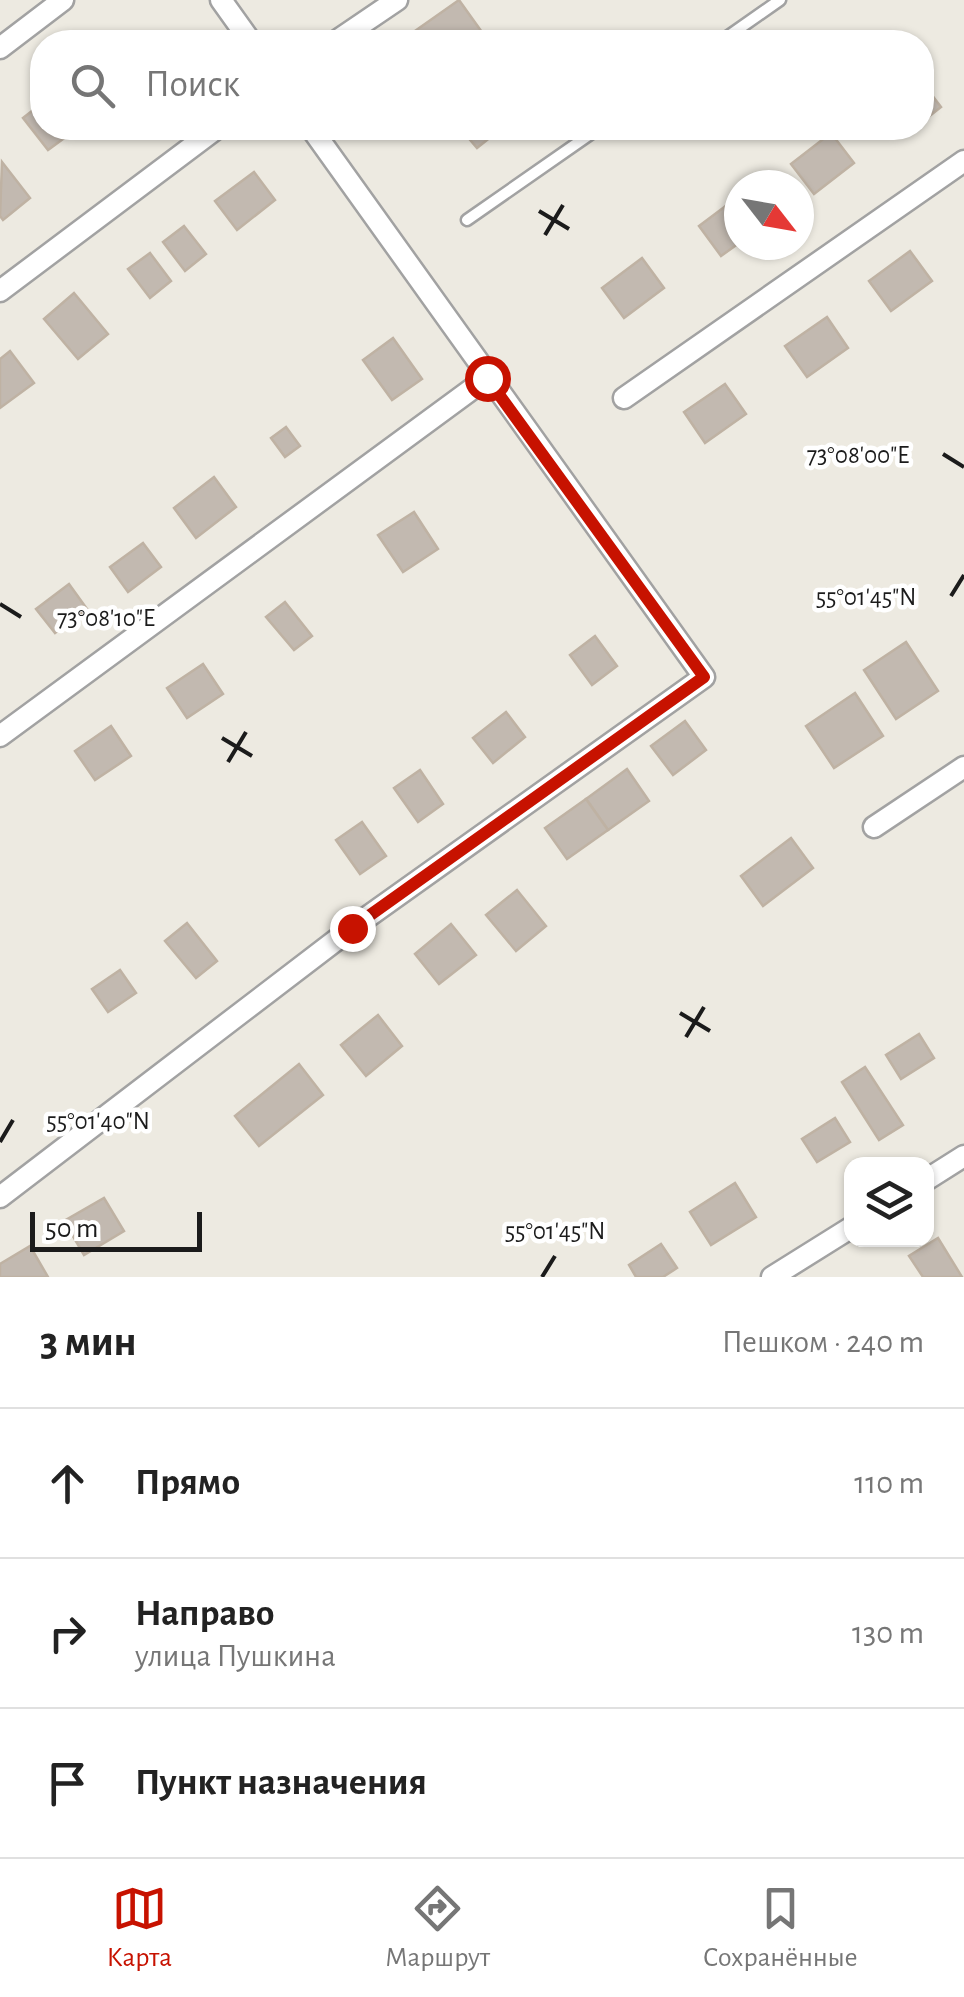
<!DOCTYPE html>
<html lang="ru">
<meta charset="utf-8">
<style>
:root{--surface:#fff;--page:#f6f6f6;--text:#222;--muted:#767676;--line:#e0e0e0;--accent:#c71200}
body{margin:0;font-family:"Alegreya Sans",sans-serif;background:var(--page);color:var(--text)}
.controls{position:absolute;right:30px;bottom:30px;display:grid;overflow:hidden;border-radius:20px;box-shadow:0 2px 8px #0004}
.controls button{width:90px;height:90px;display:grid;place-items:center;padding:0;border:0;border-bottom:2px solid var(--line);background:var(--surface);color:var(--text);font:50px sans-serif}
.compass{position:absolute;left:724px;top:170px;width:90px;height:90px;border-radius:50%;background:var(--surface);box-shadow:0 2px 8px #0004;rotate:121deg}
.scale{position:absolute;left:30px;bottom:25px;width:172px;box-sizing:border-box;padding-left:10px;border:5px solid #1b1b1b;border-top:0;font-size:28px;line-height:35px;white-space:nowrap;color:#1b1b1b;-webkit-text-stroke:8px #fff;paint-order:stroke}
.stop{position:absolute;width:30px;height:30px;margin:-22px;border:8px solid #c71200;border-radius:50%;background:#fff}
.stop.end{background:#c71200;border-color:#fff;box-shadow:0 2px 10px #0008}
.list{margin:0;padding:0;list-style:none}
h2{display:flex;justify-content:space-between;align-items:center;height:130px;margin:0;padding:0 40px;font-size:42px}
h2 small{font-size:32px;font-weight:400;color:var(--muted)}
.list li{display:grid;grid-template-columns:65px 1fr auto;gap:30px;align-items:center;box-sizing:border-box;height:150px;padding:0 40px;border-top:2px solid var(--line)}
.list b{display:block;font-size:38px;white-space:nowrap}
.list p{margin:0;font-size:32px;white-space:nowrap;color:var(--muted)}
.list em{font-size:32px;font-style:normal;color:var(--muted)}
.icon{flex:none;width:55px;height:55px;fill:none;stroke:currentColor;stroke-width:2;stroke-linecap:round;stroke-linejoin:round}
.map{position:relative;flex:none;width:964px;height:1277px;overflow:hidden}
.search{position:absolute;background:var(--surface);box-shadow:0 2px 8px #0004;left:30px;right:30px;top:30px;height:110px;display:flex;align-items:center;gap:25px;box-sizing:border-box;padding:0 35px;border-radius:40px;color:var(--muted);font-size:38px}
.sheet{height:580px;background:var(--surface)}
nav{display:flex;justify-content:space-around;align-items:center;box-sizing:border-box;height:140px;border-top:2px solid var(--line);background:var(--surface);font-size:28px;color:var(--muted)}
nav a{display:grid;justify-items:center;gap:5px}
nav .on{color:var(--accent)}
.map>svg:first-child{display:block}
</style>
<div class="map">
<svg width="964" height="1277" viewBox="0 0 964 1277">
<rect width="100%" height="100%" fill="#edeae1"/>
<g fill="#c2b9b0" stroke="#bfb2a3" stroke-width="2.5">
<path d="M459,0L484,35L474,42H418L412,33Z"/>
<path d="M922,82L941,107L922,122Z"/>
<path d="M42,103V128H78L48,150L23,118Z"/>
<path d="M460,128H502L477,148Z"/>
<path d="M831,133L854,163L814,194L791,164Z"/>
<path d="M2,162L30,198L3,220L0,216Z"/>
<path d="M254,172L275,200L237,230L215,201Z"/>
<path d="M739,196V243L721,256L699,226Z"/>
<path d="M184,226L206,254L185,271L163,242Z"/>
<path d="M910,251L932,281L891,311L869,281Z"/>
<path d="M150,253L171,281L150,298L128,269Z"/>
<path d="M642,258L664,288L624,318L602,288Z"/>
<path d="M74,293L108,334L78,359L44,319Z"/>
<path d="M827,317L848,348L807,377L785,346Z"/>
<path d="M393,338L422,379L392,400L363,360Z"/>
<path d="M10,351L34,383L0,408V359Z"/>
<path d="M725,384L746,414L705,443L684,412Z"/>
<path d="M286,427L300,446L285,457L271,438Z"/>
<path d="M214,477L236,507L196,538L174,508Z"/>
<path d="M414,512L438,549L403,572L378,535Z"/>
<path d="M143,543L161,567L128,592L110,567Z"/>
<path d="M69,584L87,609L55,633L36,609Z"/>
<path d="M285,602L312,636L294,650L266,617Z"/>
<path d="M595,636L617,666L592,685L570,655Z"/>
<path d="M906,642L938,691L896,719L864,670Z"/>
<path d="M203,664L223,694L187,718L167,688Z"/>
<path d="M855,693L883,736L834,768L806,726Z"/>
<path d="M506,712L525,737L493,763L473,738Z"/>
<path d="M685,721L706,750L673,775L651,746Z"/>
<path d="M111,726L131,756L95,780L75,751Z"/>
<path d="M627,769L649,801L608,830L586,799Z"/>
<path d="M420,770L443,804L418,822L394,788Z"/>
<path d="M586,799L608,830L567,859L545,828Z"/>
<path d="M362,822L386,856L360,874L336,840Z"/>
<path d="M791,838L813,868L763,906L741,876Z"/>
<path d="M517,890L546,926L516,951L486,915Z"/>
<path d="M187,923L217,961L196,978L165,941Z"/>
<path d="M451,924L476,955L439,984L415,954Z"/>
<path d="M120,970L136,993L108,1012L92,989Z"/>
<path d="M378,1015L402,1046L366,1076L341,1045Z"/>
<path d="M919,1034L934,1058L901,1079L886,1055Z"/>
<path d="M299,1064L323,1095L259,1146L235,1116Z"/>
<path d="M865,1067L903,1125L879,1140L842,1082Z"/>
<path d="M835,1118L850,1142L817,1162L802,1139Z"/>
<path d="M735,1183L756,1217L711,1245L690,1212Z"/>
<path d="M104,1198L124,1231L84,1255L64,1221Z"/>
<path d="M938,1238L962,1277H923L909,1256Z"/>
<path d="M661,1244L677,1268L663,1277H636L629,1265Z"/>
<path d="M30,1246L48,1277H0V1264Z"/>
</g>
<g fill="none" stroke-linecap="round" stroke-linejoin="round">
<defs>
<g id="service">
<path d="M720,42L780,0"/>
<path d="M467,220L599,128"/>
</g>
<g id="minor">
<path d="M221,0L251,42"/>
<path d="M335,42L397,0"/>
<path d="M0,48L63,0"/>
<path d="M0,291L217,128"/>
<path d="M624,398L964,161"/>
<path d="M0,736L487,378"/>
<path d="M874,827L964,767"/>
<path d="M926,1180L964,1156"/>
<path d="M0,1197L352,928L704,677L311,128"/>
<path d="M772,1277L852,1227"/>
</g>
</defs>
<use href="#service" stroke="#a2a2a2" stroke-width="15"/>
<use href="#minor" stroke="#a2a2a2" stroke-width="25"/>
<use href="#service" stroke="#fff" stroke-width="10"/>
<use href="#minor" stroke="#fff" stroke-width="20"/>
</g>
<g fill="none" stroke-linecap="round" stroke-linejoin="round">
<path stroke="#c71200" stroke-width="12" d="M352,928L704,677L487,378"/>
</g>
<path fill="none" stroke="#1b1b1b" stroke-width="4" d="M539,211L569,229M545,235L563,205M943,454L964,467M951,596L964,575M0,604L21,617M222,738L252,756M228,762L246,732M680,1013L710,1031M686,1037L704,1007M0,1142L13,1120M542,1277L555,1256"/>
<g font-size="25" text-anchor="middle" fill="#1b1b1b" stroke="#fff" stroke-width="9" stroke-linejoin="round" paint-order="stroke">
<text x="858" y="463">73°08'00"E</text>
<text x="866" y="605">55°01'45"N</text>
<text x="106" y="626">73°08'10"E</text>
<text x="98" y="1129">55°01'40"N</text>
<text x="555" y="1239">55°01'45"N</text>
</g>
</svg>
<div class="controls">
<button><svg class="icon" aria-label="layers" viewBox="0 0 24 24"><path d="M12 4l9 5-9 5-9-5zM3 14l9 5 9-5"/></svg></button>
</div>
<svg class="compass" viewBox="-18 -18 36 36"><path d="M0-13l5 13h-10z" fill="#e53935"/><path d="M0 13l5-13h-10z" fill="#767676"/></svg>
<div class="scale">50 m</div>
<div class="stop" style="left:487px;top:378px"></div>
<div class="stop end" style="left:352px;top:928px"></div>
<div class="search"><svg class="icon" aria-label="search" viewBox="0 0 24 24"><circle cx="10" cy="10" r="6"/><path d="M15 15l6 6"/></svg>Поиск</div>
</div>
<section class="sheet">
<h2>3 мин<small>Пешком · 240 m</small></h2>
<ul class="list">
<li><svg class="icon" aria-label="ahead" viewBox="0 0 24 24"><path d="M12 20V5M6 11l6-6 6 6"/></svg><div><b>Прямо</b></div><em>110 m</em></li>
<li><svg class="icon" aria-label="right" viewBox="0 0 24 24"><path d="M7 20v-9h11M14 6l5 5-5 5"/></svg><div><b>Направо</b><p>улица Пушкина</p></div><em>130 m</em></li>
<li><svg class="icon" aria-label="arrive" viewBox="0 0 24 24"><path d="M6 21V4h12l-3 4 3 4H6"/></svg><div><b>Пункт назначения</b></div></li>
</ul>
</section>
<nav>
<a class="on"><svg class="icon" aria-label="map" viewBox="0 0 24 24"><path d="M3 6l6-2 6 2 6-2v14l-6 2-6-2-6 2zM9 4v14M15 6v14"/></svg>Карта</a>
<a><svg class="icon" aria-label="directions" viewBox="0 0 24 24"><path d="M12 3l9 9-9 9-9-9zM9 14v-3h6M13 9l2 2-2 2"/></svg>Маршрут</a>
<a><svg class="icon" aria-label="saved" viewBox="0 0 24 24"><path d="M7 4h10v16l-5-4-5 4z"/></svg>Сохранённые</a>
</nav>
